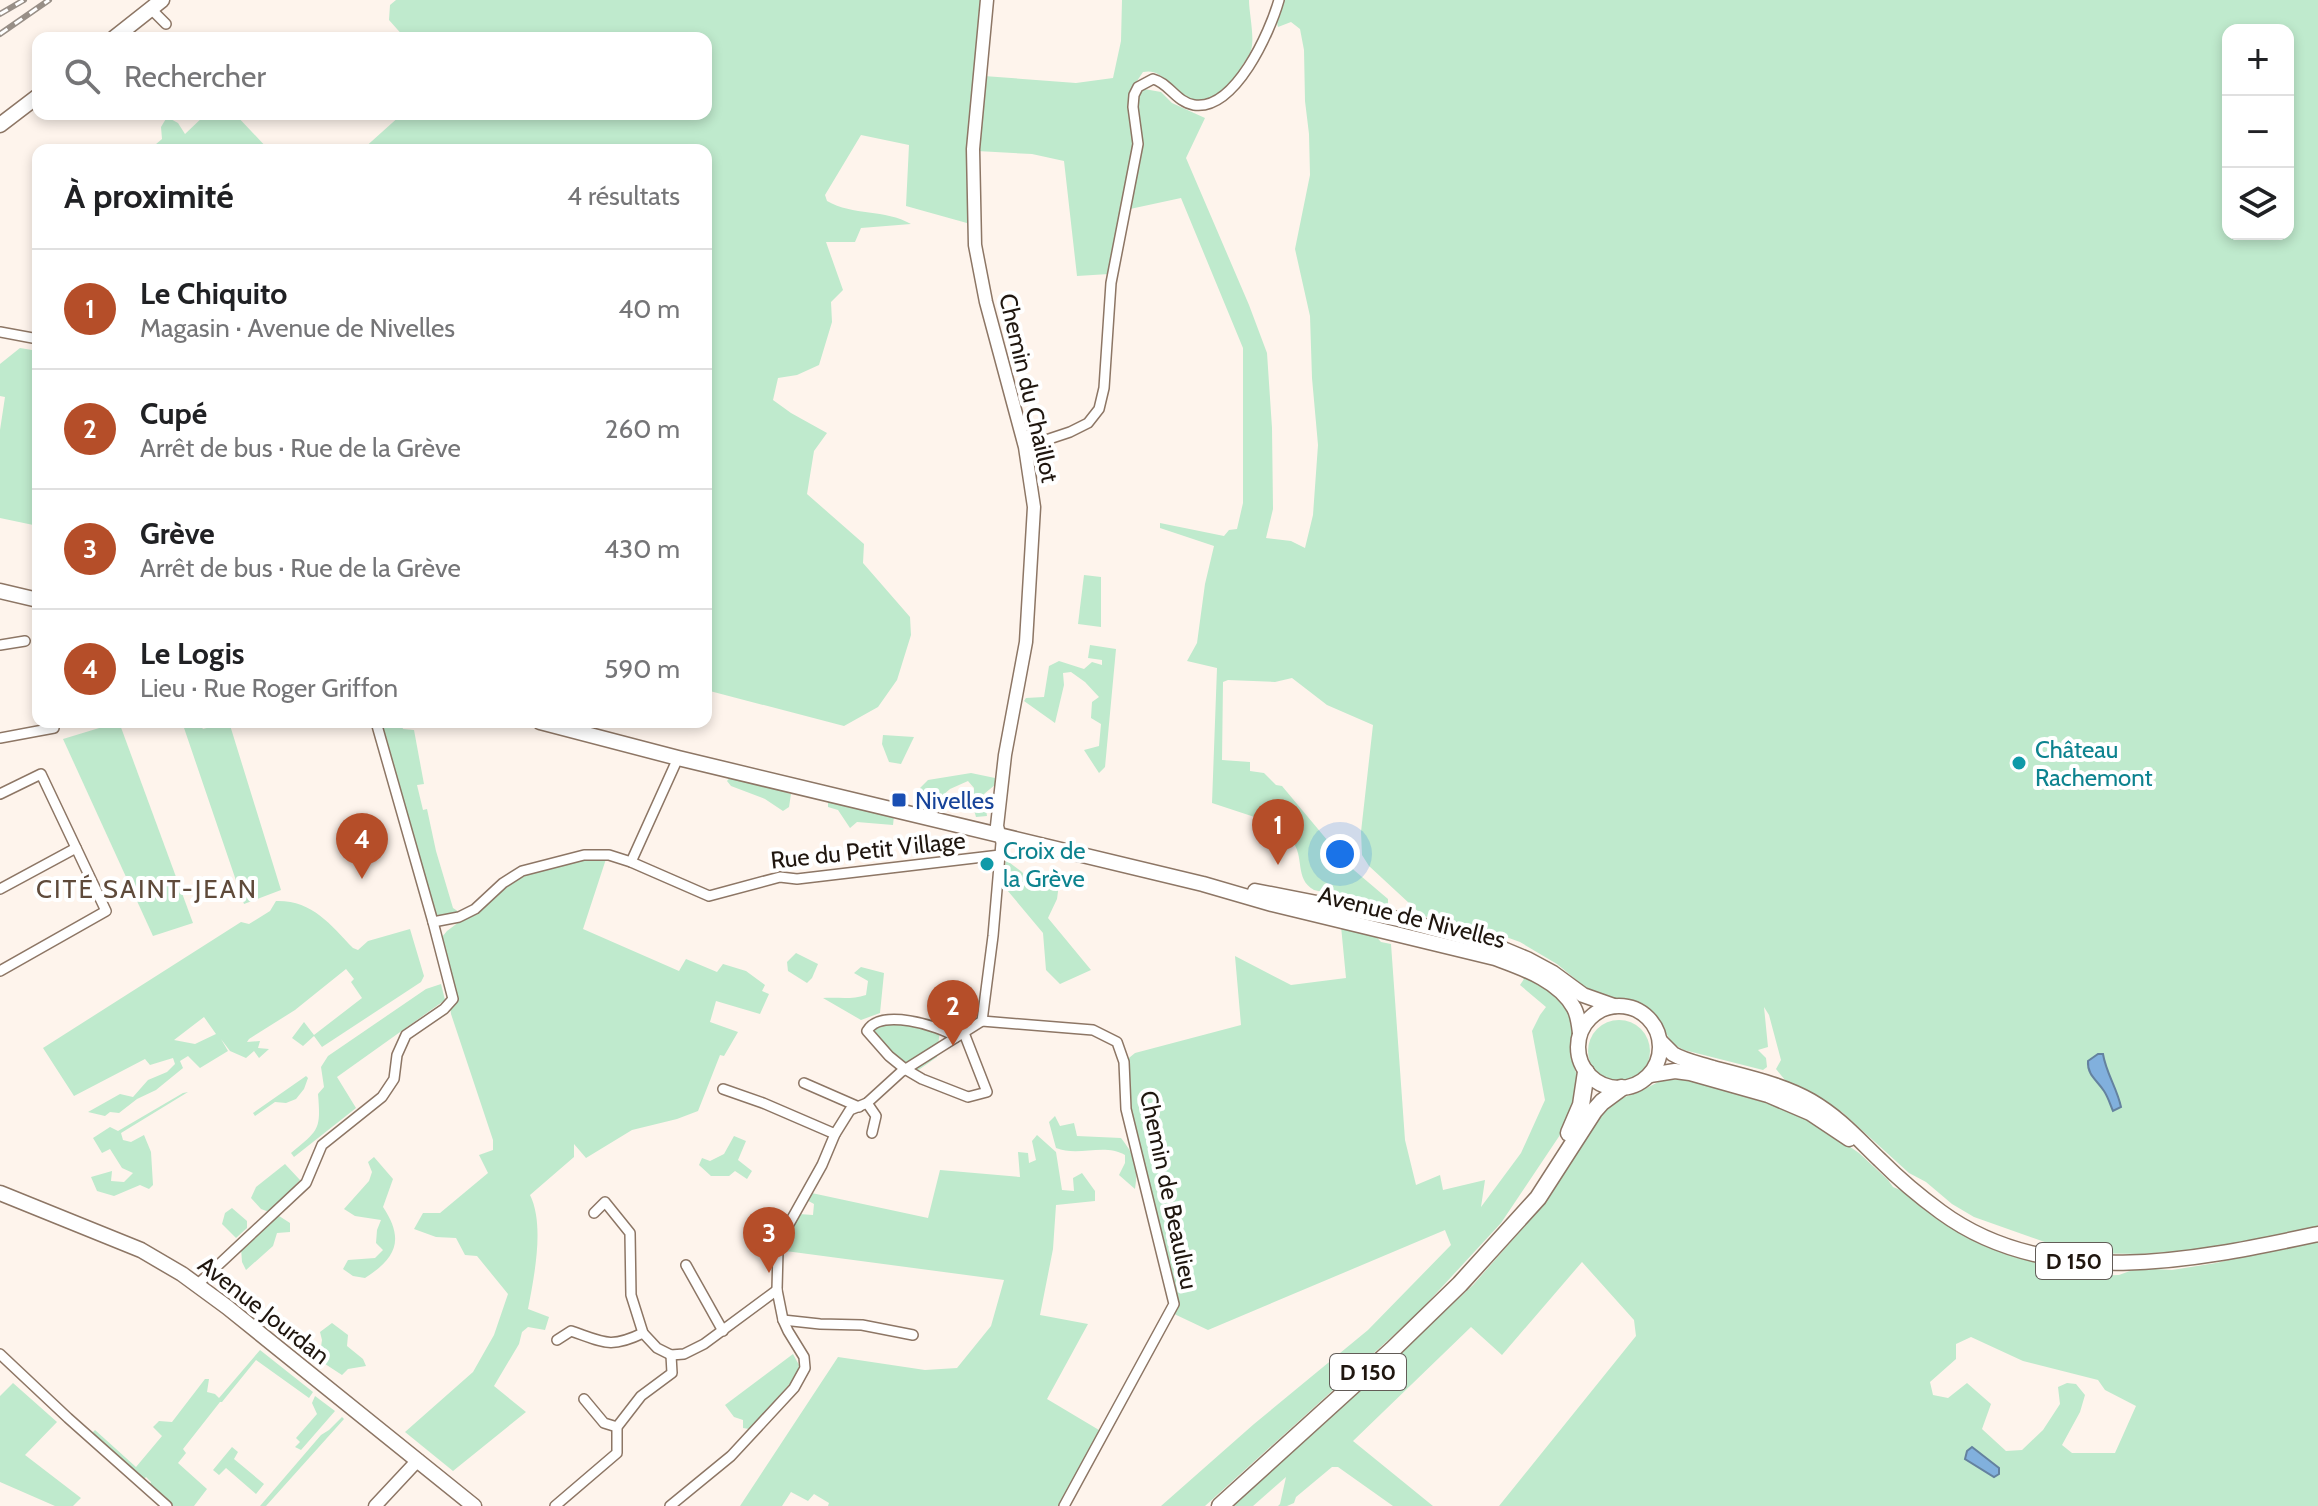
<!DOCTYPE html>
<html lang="fr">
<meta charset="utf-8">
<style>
:root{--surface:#fff;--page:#f2f2f2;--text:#202124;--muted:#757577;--line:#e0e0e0;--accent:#b54e29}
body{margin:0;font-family:Cabin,sans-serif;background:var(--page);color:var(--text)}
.controls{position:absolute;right:24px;top:24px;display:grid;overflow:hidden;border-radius:16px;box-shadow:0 4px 12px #0003}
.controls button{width:72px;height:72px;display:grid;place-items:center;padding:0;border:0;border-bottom:2px solid var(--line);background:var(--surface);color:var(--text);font:40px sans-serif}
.you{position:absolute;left:1340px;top:854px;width:28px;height:28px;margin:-20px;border:6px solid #fff;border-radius:50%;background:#1a73e8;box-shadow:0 0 0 12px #1a73e833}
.badge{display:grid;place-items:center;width:52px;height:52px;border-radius:50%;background:var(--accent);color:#fff;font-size:26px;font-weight:700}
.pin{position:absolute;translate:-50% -66px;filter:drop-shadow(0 2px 4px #0008)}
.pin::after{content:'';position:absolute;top:42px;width:28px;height:24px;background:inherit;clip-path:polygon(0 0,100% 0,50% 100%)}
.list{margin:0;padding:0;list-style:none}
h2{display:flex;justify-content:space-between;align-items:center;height:104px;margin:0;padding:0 32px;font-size:34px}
h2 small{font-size:26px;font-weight:400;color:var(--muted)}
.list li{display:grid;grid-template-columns:52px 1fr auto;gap:24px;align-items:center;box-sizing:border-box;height:120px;padding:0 32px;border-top:2px solid var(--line)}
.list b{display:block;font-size:30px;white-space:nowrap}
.list p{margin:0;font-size:26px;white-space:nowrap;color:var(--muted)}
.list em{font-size:26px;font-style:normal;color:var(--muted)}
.icon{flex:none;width:44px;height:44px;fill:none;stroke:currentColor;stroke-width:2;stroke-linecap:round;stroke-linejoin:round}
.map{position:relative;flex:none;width:2318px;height:1506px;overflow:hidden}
.search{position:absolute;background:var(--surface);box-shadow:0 4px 12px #0003;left:32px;top:32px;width:680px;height:88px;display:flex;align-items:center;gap:20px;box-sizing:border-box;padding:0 28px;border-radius:16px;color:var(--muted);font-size:30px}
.panel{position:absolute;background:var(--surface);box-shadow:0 4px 12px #0003;left:32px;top:144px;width:680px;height:584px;border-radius:16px}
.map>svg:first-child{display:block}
</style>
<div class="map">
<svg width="2318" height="1506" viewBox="0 0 2318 1506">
<rect width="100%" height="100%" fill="#fef4ec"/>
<g fill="#bfeacd" fill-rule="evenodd">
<path d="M396,0H987L974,225L906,206L909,145L861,135L825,195L827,201C853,216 885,209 911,224L861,228L855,242H826L843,290L831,302L832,322L819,365L797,375L778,378L773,400L791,413L827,433L814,451L807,494L864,544L863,563L910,617L911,635L897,680L878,707L844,726L706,690V150H362L402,114H706V38H405L389,20L390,5Z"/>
<path d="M1122,0H1249C1249,13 1255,38 1251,50C1250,55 1245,61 1242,66C1230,86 1208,111 1182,96C1167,87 1163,68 1143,72L1133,87L1161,92L1172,103L1205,118L1186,158L1249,305L1267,353L1272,428L1273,509L1266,538L1291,541L1305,548L1313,515L1318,445L1312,378L1310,316L1295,249L1310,175L1309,134L1305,101L1304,50L1300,29L1291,22L1278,27L1275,14L1279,0H2318V1227L2258,1240L2192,1250L2141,1254L2076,1253L1974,1217L1952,1204L1926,1182L1909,1173L1842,1112L1785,1080L1776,1069L1781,1060L1769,1015L1764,1007L1768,1047L1758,1050L1766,1058L1767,1067L1763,1070L1684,1050L1673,1044L1652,1012L1638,1003L1607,998L1591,992L1557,964L1520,942L1495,933L1423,916L1369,866L1362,855L1361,832L1373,725L1327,705L1292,678L1275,682L1228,680L1223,682L1222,760L1250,762V771L1264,773L1276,785L1282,786L1348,865L1388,899V904L1386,907L1314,890C1294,879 1305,856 1292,841C1291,840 1281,832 1281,832L1282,826L1212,803L1217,668L1187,661L1197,643L1205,584L1214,546L1160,528V523L1224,536L1229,530L1237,529L1243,503V348L1181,198L1130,209L1109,274L1077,276L1064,161L1032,154L977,151L984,76L1076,83L1113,78L1121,41ZM2228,30H2288V234H2228Z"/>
<path d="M206,114H235L269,150H149L162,139L161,127L167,117L178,123L185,134Z"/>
<path d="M20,348L38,351V526L0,518V430L5,397L0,396V364Z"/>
<path d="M1084,575L1101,577V627L1078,624Z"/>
<path d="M1090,645L1116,649L1105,767L1099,773L1084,750L1099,746L1101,724L1091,718L1092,702L1099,697L1085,682L1071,672L1063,673L1064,685L1055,723L1024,701L1026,698L1044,697L1049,666L1059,661L1084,669L1092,662L1102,665V660L1088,658Z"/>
<path d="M119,722L193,923L153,936L63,739Z"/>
<path d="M182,722H198L203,729L229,722L281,890L244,904Z"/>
<path d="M387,722H401L403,729L414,730L424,784L417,785L423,810L427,809L436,851L453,908L459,912C450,917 443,920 434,914L396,787L387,739L382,727L388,725Z"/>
<path d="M883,735L914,737L901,764L889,762L882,744Z"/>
<path d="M971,773L995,778L996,784L984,794L987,816L976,817L972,803L974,788L968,781L950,789L930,806L922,804L914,794L928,780Z"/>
<path d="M731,776L791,794L789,807L783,811L765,799L731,786L727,781Z"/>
<path d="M828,799L894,816L893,825L857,822L850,828L838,810L828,807Z"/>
<path d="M606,859L583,929L679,971L686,959L717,972L723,964L746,971L765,985L762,991L769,994L760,1014L716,1001L710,1022L738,1032L724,1056L720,1055L698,1111L677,1119L632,1130L586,1158L574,1144V1157L530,1195C545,1225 534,1277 528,1309L549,1317L545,1330L528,1327L522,1332L519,1344L494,1386L526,1412L453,1471L405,1432L473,1372L494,1335L508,1294L477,1256L465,1255L456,1238L436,1237L414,1229L423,1213H440L488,1173L479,1155L493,1150V1140L451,1014L442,937L447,931C474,911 506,881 536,869C557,861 583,859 606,859Z"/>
<path d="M1006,860L1022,872L1034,888L1047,880L1059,884L1057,899L1048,918L1091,970L1060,984L1046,970L1043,933L1002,884Z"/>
<path d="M276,901C312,900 330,924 353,948L358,950L368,941L410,929L424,976L421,982L322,1047L314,1036L303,1046L292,1038L304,1022L314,1035L362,998L351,982L354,979L346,969L295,1010L249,1039L247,1042L260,1041L258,1048L269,1049L259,1058L254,1051L246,1058L230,1051L221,1039L228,1051L200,1068L188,1056L180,1061L183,1068L156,1090L137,1099L119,1113L110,1112L105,1116L88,1112L120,1094L133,1097L148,1080L167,1072L175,1064L173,1058L150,1065L145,1059L74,1096L43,1048L241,922L249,924L270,911ZM204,1017L216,1034L195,1044L174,1040Z"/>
<path d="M1341,926L1372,932L1381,942L1391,944L1405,1140L1416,1185L1440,1175L1443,1190L1485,1180L1481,1207L1521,1153L1545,1100L1532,1031L1540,1015L1546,1007L1520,985L1524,979L1517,974L1522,973L1551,989L1570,1011L1573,1032L1570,1045L1571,1059L1578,1078L1580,1092L1568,1123L1501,1223L1417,1314L1205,1506H1161L1254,1424L1368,1330L1451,1245L1445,1230L1208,1330L1170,1312L1174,1304L1126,1109L1124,1062L1135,1053L1241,1025L1235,956L1291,985L1346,978Z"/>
<path d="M796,953L818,964L812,978L807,983L788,971L787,962Z"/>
<path d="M861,967L884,973L880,1013L861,1020L823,998C839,997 851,1000 866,995L868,981L854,973Z"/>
<path d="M441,984L445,1000L337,1077L356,1108L294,1157L291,1153C319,1130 321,1130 318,1094L324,1087L321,1067L328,1056L426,989Z"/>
<path d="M886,1019L940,1028L937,1057L917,1071L905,1069L873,1034V1030Z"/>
<circle cx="1619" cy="1051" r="31"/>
<path d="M306,1076L308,1078L304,1089L296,1099L286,1103L275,1102L255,1116L253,1113Z"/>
<path d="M1664,1079L1688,1080L1776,1106L1811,1120L1859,1153L1888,1180L1893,1187L1917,1197L1933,1211L2088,1276L2119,1275L2138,1268L2172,1270L2216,1263L2318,1239V1506H1499L1636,1336L1634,1320L1582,1262L1502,1355L1471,1327L1353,1441L1433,1506H1393L1338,1467H1332L1296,1497L1294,1503L1287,1506H1278L1280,1504L1286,1477L1253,1506H1231L1473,1285L1523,1228L1592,1125L1613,1101L1639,1092ZM1971,1337L2023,1361L2098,1380L2105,1390L2136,1406L2115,1453H2072L2062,1445L2080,1412L2085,1395L2076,1384L2067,1383L2058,1387L2060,1404L2043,1430L2022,1450L2006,1451L1982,1429L1991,1404L1967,1383L1948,1398L1933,1395L1930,1382L1956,1359V1344Z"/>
<path d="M188,1092L121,1133L123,1140L131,1142L144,1135L151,1152L153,1185L149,1189L140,1185L114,1196L97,1191L91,1177L112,1171L111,1181L124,1182L133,1173L122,1168L110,1149L102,1153L93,1138L110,1127L118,1131L183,1093Z"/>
<path d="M1055,1116L1060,1126L1074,1123L1077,1136L1121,1138C1135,1156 1139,1166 1135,1189L1119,1175L1125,1163V1155C1104,1143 1078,1157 1056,1148L1049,1122Z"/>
<path d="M1037,1135L1056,1152L1062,1190L1074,1191L1073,1178L1082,1173L1095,1191V1201L1056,1205L1053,1249L1040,1315L1088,1324L1047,1399L1104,1433L1064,1506H828L829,1503L814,1494L808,1501L791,1492L782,1506H740L838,1357L925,1370L957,1368L991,1326L1004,1280L778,1250L799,1214L813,1215L814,1204L803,1198L807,1192L928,1218L940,1170L1020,1177L1018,1152L1028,1153L1029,1163L1036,1160L1032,1141Z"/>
<path d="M734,1136L746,1141L738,1160L752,1171L747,1179L735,1171L729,1176H711L699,1165L702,1158L710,1161L724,1154Z"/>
<path d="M374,1157L393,1179L383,1207C405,1240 396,1258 365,1278L353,1276L343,1269L348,1260L375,1258L383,1250L376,1243L377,1230L381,1220L355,1216L344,1209L369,1181L372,1172L368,1162Z"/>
<path d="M285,1164L300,1180L269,1212L261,1209L251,1198L256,1187Z"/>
<path d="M232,1208L247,1221V1228L236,1238L222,1224L225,1213Z"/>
<path d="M276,1214L290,1223V1232L277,1233L273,1246L246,1270L242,1262L241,1248Z"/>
<path d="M332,1323L348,1335L347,1346L363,1359L366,1366L348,1369L342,1375L319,1360L322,1340L320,1332Z"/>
<path d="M260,1350L313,1392L309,1398L256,1360L222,1402H220L183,1449L186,1453L178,1463L207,1489L194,1506H172L149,1486L151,1482L146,1477L143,1480L91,1434L95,1430L136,1467L162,1436L153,1427L159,1421L172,1422L205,1379H209L207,1392L215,1394L219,1398Z"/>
<path d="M793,1354L799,1365L797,1376L749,1429L743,1428V1420L734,1417L725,1405Z"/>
<path d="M13,1383L57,1422L25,1455L81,1498L73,1506H55L0,1482V1396Z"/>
<path d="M315,1396L335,1411L301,1450L295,1447L300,1442L296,1438L317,1414L312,1403Z"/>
<path d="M342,1417L344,1419L266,1506H260L321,1435L329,1430Z"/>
<path d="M232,1447L238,1452L234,1459L264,1484L256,1494L226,1468L219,1475L213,1470Z"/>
</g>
<g fill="#81b0dd" stroke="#64829f" stroke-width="2">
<path d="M2098,1054H2103C2106,1073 2117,1088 2121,1107L2113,1111C2110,1104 2108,1097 2104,1091C2097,1080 2087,1075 2088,1061Z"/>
<path d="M1972,1447L1999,1468V1474L1994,1477L1965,1459L1967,1451Z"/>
</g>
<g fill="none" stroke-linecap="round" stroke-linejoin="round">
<defs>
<g id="minor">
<path d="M151,9L166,24"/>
<path d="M0,332L38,339"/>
<path d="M1025,447L1070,432L1088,423L1099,409L1104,388L1111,283L1138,144L1133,107L1134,95L1138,87L1153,79C1169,83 1176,102 1194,105C1235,111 1270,32 1279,0"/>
<path d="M0,645L25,641"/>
<path d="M0,738L54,728"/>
<path d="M0,794L41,774L106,911L0,971"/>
<path d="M631,862L678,758"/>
<path d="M0,889L76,848"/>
<path d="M433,922L459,917L475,909L503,883L522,871L584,855H609L631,862L709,896L780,877L797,879L1000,855"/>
<path d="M982,1021L1093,1030L1117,1042L1124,1062L1126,1109L1174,1304L1064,1506"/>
<path d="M956,1037C938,1025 880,1008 867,1031L889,1056L905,1069L922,1079L968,1097L987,1092L964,1033"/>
<path d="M804,1083L859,1107"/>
<path d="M723,1089L763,1103L835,1134"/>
<path d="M867,1103L876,1116L872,1133"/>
<path d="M594,1213L605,1202L630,1233L631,1295L643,1333L657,1348L671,1355L684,1354L704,1344L777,1290"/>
<path d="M686,1265L723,1331"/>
<path d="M198,1284L306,1183L322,1145L382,1097L394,1079L397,1055L406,1035L444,1009L453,999L433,922L376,722"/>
<path d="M783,1320L820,1324L862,1325L913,1335"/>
<path d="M557,1340L571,1331C603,1342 610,1349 643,1333"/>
<path d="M0,1354L68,1418L167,1506"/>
<path d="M584,1399L604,1423L617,1427"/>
<path d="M555,1506L617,1453V1427L641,1396L672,1373L671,1355"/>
<path d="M670,1506L731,1456L794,1388L805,1368L804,1357L788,1331L783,1320L777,1290L778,1250L789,1224L822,1165L835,1134L850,1110L867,1103L901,1072L982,1021L993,936L1001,843L999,834"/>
</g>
<g id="tertiary">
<path d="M987,0L973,149L975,245L986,302L1025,447L1034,507L1026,642L1005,755L997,826L999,834"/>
<path d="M375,1506L418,1460"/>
</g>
<g id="secondary">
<path d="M114,38L162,0"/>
<path d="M0,125L38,96"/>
<path d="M0,591L38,600"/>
<path d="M540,722L678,758L1203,884L1272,904L1495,958C1522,968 1559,980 1574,1008C1578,1015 1579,1025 1580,1033"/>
<path d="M1255,891L1398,919L1491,944L1527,959L1553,973L1583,995L1614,1006"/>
<path d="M0,1193L141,1250L182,1274L227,1307L474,1506"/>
</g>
<g id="primary">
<circle cx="1619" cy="1047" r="41"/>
<path d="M1660,1041C1664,1045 1669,1050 1673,1054C1685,1061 1701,1064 1713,1068C1746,1077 1781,1084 1811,1101C1840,1118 1857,1138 1880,1160C1899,1179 1919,1196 1941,1212C2050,1292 2196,1260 2318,1234"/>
<path d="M1650,1075L1675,1071L1690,1073L1768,1095L1810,1113L1849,1139"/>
</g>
<g id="trunk">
<path d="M1569,1133L1581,1105L1586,1072"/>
<path d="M1220,1506L1392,1350L1460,1284L1538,1198L1594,1111L1602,1102L1621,1088"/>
</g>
</defs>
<use href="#minor" stroke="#8d7665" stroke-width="12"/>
<use href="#tertiary" stroke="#8d7665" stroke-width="15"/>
<use href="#secondary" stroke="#8d7665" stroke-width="17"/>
<use href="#primary" stroke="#8d7665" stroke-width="17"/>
<use href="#trunk" stroke="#8d7665" stroke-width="19"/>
<use href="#minor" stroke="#fff" stroke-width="9"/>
<use href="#tertiary" stroke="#fff" stroke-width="12"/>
<use href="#secondary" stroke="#fff" stroke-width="14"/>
<use href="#primary" stroke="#fff" stroke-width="14"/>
<use href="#trunk" stroke="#fff" stroke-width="16"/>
<defs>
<g id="rail">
<path d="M0,14L24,0"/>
<path d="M0,34L49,0"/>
</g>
</defs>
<use href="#rail" stroke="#988f87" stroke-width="6"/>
<use href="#rail" stroke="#fff" stroke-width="3" stroke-dasharray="9" stroke-linecap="butt"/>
</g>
<g fill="#0f9aa8" stroke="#fff" stroke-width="3">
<circle cx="2019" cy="763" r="8"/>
<circle cx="987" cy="864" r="8"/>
</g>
<rect fill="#1a4fb4" stroke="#fff" stroke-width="3" x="891" y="792" width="16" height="16" rx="4"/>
<g text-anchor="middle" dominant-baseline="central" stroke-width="8" stroke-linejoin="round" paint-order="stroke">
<g fill="#fff" stroke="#625c57" stroke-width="2">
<rect x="2036" y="1243" width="76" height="36" rx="6"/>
<rect x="1330" y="1354" width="76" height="36" rx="6"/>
</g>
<g font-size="22" font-weight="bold" fill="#1f160f">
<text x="2074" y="1261">D 150</text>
<text x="1368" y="1372">D 150</text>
</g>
<g font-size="24" fill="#1f160f" stroke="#fff">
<text transform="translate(1029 388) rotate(77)">Chemin du Chaillot</text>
<text transform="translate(868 850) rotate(-6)">Rue du Petit Village</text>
<text transform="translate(1412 917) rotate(14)">Avenue de Nivelles</text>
<text transform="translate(1169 1190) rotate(78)">Chemin de Beaulieu</text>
<text transform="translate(264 1310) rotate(38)">Avenue Jourdan</text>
</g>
<g font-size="24" fill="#0d838f" stroke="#fff" text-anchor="start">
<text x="2035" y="749">Château<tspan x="2035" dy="28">Rachemont</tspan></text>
<text x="1003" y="850">Croix de<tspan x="1003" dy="28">la Grève</tspan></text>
</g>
<g font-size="24" fill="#164399" stroke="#fff" text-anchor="start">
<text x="915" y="800">Nivelles</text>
</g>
<g font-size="26" letter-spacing="2" fill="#5f4a3a" stroke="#fff">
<text x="147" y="889">CITÉ SAINT-JEAN</text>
</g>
</g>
</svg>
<div class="controls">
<button>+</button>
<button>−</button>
<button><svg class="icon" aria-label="layers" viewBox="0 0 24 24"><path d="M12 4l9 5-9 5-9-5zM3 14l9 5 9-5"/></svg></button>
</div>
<div class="you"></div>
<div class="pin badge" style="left:1278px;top:865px">1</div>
<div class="pin badge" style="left:953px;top:1046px">2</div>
<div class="pin badge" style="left:769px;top:1273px">3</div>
<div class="pin badge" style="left:362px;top:879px">4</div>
<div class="search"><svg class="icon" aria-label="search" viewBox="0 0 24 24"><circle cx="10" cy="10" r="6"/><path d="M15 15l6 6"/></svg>Rechercher</div>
<section class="panel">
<h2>À proximité<small>4 résultats</small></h2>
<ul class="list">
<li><span class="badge">1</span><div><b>Le Chiquito</b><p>Magasin · Avenue de Nivelles</p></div><em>40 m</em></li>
<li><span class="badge">2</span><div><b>Cupé</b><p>Arrêt de bus · Rue de la Grève</p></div><em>260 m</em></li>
<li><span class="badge">3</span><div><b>Grève</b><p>Arrêt de bus · Rue de la Grève</p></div><em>430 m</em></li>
<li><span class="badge">4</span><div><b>Le Logis</b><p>Lieu · Rue Roger Griffon</p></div><em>590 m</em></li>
</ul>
</section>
</div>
